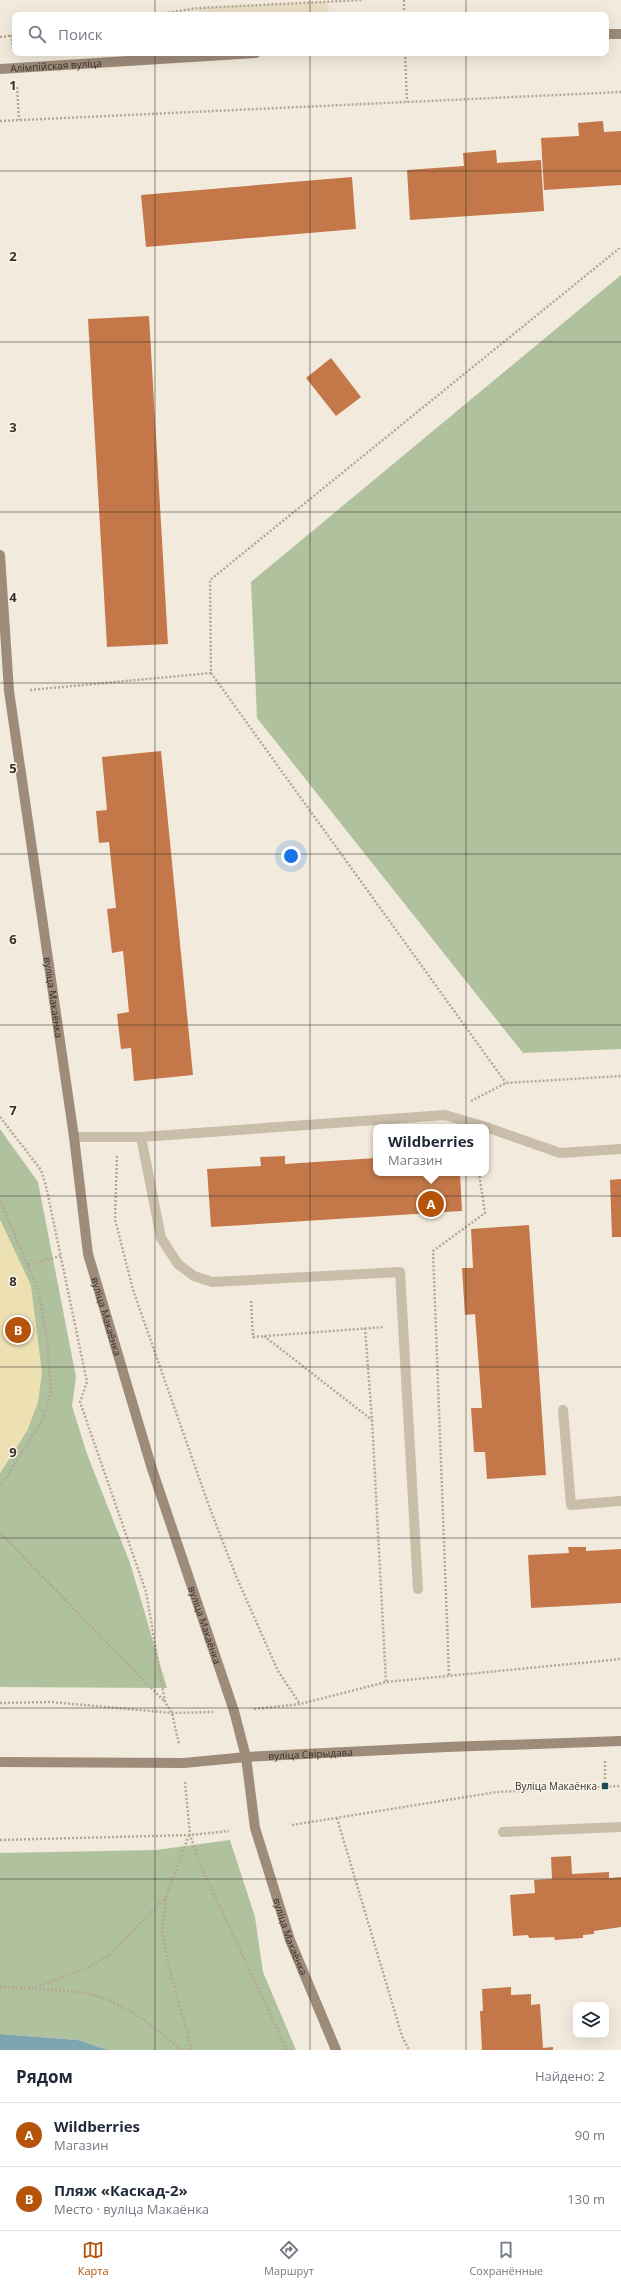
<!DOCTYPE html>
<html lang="ru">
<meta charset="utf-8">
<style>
:root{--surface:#fff;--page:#f2f2f3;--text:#1f2937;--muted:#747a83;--line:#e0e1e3;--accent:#b45309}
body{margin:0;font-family:"Open Sans",sans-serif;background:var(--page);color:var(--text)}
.controls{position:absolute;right:12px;bottom:12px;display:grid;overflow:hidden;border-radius:8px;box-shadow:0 4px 16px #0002}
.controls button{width:36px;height:36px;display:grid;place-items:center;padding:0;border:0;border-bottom:1px solid var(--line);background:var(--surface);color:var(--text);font:20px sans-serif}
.you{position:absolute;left:291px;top:856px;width:14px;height:14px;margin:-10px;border:3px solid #fff;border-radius:50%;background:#1a73e8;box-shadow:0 0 0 6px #1a73e833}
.badge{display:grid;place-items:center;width:26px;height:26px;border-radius:50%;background:var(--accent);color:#fff;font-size:13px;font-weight:700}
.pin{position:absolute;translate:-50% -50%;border:2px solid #fff;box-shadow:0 1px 4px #0006}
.popup{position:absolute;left:373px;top:1124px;width:116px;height:52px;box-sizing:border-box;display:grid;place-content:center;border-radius:8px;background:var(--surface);filter:drop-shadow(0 1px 3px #0005);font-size:13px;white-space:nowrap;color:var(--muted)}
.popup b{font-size:15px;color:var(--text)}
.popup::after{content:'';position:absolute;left:50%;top:100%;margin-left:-8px;border:8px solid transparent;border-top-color:var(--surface)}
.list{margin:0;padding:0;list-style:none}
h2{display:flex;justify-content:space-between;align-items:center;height:52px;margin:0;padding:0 16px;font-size:17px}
h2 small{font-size:13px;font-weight:400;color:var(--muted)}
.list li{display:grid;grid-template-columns:26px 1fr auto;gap:12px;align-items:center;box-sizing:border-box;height:64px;padding:0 16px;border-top:1px solid var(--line)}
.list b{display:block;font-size:15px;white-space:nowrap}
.list p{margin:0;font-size:13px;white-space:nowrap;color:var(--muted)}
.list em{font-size:13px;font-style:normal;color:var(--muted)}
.icon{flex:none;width:22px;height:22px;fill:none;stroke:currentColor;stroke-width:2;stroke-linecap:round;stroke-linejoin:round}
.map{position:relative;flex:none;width:621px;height:2050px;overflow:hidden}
.search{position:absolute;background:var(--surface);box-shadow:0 4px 16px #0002;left:12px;right:12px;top:12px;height:44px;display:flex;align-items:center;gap:10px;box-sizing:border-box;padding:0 14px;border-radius:8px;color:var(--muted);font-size:15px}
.sheet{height:180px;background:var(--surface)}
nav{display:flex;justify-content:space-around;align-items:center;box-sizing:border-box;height:56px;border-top:1px solid var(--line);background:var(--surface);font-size:11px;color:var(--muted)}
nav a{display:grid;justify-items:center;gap:2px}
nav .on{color:var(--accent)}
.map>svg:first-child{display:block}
</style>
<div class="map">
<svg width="621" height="2050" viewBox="0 0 621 2050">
<rect width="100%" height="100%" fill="#f2ebdd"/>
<g fill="#b0c19d">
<path d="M621,275V1049L523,1053L257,718L251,582Z"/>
<path d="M0,1129L38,1182L76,1377L72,1406L87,1454L130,1563L167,1688L0,1687V1473L28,1429L31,1286L0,1220Z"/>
<path d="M230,1840L255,1917L263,1972L296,2050H108L78,2040L0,2034V1853L156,1850Z"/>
</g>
<path fill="#ede1b4" d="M0,1220L31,1286L42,1373L38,1402L28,1429L0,1473Z"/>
<path fill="#eadec4" d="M328,2L329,15H200L199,8Z"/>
<path fill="#7ca5af" d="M0,2034L78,2040L108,2050H0Z"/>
<g fill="#c47849">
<path d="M603,121L604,132L621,131V185L544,190L541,138L579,136L578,123Z"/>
<path d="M496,150L497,163L541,160L544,211L410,220L407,170L464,166L463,153Z"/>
<path d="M352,177L356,229L146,247L141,195Z"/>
<path d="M149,316L168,644L107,647L88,319Z"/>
<path d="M331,358L361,397L336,416L306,378Z"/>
<path d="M161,751L193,1075L134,1081L131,1048L121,1049L117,1014L129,1012L123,951L112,953L107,909L116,908L109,842L99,843L96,811L107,810L102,757Z"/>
<path d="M285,1156V1164L376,1158V1173H460L462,1211L211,1227L207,1169L261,1166L260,1157Z"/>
<path d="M621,1179V1237H612L610,1180Z"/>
<path d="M529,1225L546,1475L487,1479L485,1452H474L471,1408H482L475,1314L465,1315L462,1268H473L471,1229Z"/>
<path d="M568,1547H586V1551L621,1549V1603L531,1608L528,1555L569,1553Z"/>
<path d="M571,1856L572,1874L609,1872V1878L621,1877V1927L594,1931V1934L583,1935V1938L555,1940L554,1937L529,1938L528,1935L513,1936L510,1895L535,1893L534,1880L552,1879L551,1857Z"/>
<path d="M511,1987V1995L531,1994V2005L540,2004L543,2048L553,2047V2050H482L480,2011H483L482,1989Z"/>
</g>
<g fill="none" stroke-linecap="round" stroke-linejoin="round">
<g stroke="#b6a793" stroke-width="2.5" stroke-dasharray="2 2" stroke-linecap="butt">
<path d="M404,0V15"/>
<path d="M152,15L199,8L363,0"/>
<path d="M11,35L13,49"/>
<path d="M0,37L15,35"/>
<path d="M405,53L407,102"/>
<path d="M17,87L19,120"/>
<path d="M0,121L621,92"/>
<path d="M211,673L506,1083"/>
<path d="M30,690L211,673L210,580L621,247"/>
<path d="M471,1101L506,1083L621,1076"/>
<path d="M0,1117L41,1170L46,1186L87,1382L80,1402L146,1592L165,1702L172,1713L179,1744"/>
<path d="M117,1156L115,1219L133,1290L209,1506L236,1576L278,1671L300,1704"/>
<path d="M0,1200L39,1292L47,1338L51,1392L41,1423L0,1486"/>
<path d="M28,1265L60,1256"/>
<path d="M251,1301L253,1337L384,1327"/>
<path d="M365,1328L372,1420L386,1682"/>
<path d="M264,1336L372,1420"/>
<path d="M0,1533L164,1701"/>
<path d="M449,1675L433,1251L485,1213L479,1173"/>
<path d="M0,1703L51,1702L172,1713L213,1712"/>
<path d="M254,1709L300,1704L386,1682L621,1659"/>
<path d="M605,1761V1786"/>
<path d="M185,1782L190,1835L200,1864L287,2050"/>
<path d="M337,1818L402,2036L409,2050"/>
<path d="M292,1825L497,1792L621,1786"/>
<path d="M0,1840L190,1835L229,1831"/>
<path d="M166,1897L189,1835"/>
<path d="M0,1987L33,1988L85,1969L108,1956L166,1897L162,1933L171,1975L192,2050"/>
<path d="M35,1989C53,1990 71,1990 88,1994C124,2001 154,2027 182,2050"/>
</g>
<g stroke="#cabda9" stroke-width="10">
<path d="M486,1127L560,1153L621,1149"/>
<path d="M74,1137H141L445,1115L486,1127"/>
<path d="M141,1137L161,1238L178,1264L194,1276L212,1282L400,1272L418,1589"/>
<path d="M563,1410L571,1505L621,1501"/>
<path d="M503,1832L621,1827"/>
</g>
<g stroke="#9e8c7a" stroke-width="10">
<path d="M606,34H621"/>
<path id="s1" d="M0,69L256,53"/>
<path id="s2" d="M0,555L9,691L74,1137L88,1254L152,1469L234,1711L246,1757L255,1828L290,1940L336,2050"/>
<path id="s3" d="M0,1762L184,1763L246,1757L447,1747L621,1741"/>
</g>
</g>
<path fill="none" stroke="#372f29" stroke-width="1" stroke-opacity="0.55" d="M155,0V15M310,0V15M466,0V15M155,53V2050M310,53V2050M466,53V2050M0,171H621M0,342H621M0,512H621M0,683H621M0,854H621M0,1025H621M0,1196H621M0,1367H621M0,1538H621M0,1708H621M0,1879H621"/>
<rect fill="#1f4c58" stroke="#f9f4e9" stroke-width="1.5" x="601" y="1782" width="8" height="8" rx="2"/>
<g text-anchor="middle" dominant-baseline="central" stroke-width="3" stroke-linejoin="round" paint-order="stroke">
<g font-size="10" fill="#372f29" stroke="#f9f4e9">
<text stroke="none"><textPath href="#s1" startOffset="56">Алімпійская вуліца</textPath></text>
<text stroke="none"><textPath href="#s2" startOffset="446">вуліца Макаёнка</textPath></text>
<text stroke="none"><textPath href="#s2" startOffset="770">вуліца Макаёнка</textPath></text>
<text stroke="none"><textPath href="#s2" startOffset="1094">вуліца Макаёнка</textPath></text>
<text stroke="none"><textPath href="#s3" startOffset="311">вуліца Свірыдава</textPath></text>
<text stroke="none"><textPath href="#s2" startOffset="1418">вуліца Макаёнка</textPath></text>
</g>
<g font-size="10" fill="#372f29" stroke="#f9f4e9" text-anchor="end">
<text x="597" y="1786">Вуліца Макаёнка</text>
</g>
</g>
<g font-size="13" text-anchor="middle" font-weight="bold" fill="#372f29" stroke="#f9f4e9" stroke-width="3" stroke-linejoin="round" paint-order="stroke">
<text x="13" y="90">1</text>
<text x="13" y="261">2</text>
<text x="13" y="432">3</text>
<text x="13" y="602">4</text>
<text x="13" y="773">5</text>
<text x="13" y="944">6</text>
<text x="13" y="1115">7</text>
<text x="13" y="1286">8</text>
<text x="13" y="1457">9</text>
</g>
</svg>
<div class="controls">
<button><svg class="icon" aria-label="layers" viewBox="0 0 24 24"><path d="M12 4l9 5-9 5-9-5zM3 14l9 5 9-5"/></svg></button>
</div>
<div class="you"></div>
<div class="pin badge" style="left:431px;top:1204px">A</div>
<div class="popup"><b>Wildberries</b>Магазин</div>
<div class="pin badge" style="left:18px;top:1330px">B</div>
<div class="search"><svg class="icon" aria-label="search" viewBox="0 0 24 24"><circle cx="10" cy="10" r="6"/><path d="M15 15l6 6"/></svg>Поиск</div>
</div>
<section class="sheet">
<h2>Рядом<small>Найдено: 2</small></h2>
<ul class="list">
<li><span class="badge">A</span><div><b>Wildberries</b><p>Магазин</p></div><em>90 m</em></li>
<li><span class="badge">B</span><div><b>Пляж «Каскад-2»</b><p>Место · вуліца Макаёнка</p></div><em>130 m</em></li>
</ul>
</section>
<nav>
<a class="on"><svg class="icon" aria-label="map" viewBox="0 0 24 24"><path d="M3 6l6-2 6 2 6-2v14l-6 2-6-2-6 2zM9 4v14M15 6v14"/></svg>Карта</a>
<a><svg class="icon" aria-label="directions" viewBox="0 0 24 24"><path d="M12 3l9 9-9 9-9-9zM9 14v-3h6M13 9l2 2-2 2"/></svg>Маршрут</a>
<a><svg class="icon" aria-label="saved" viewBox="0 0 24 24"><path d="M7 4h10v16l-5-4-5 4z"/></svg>Сохранённые</a>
</nav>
